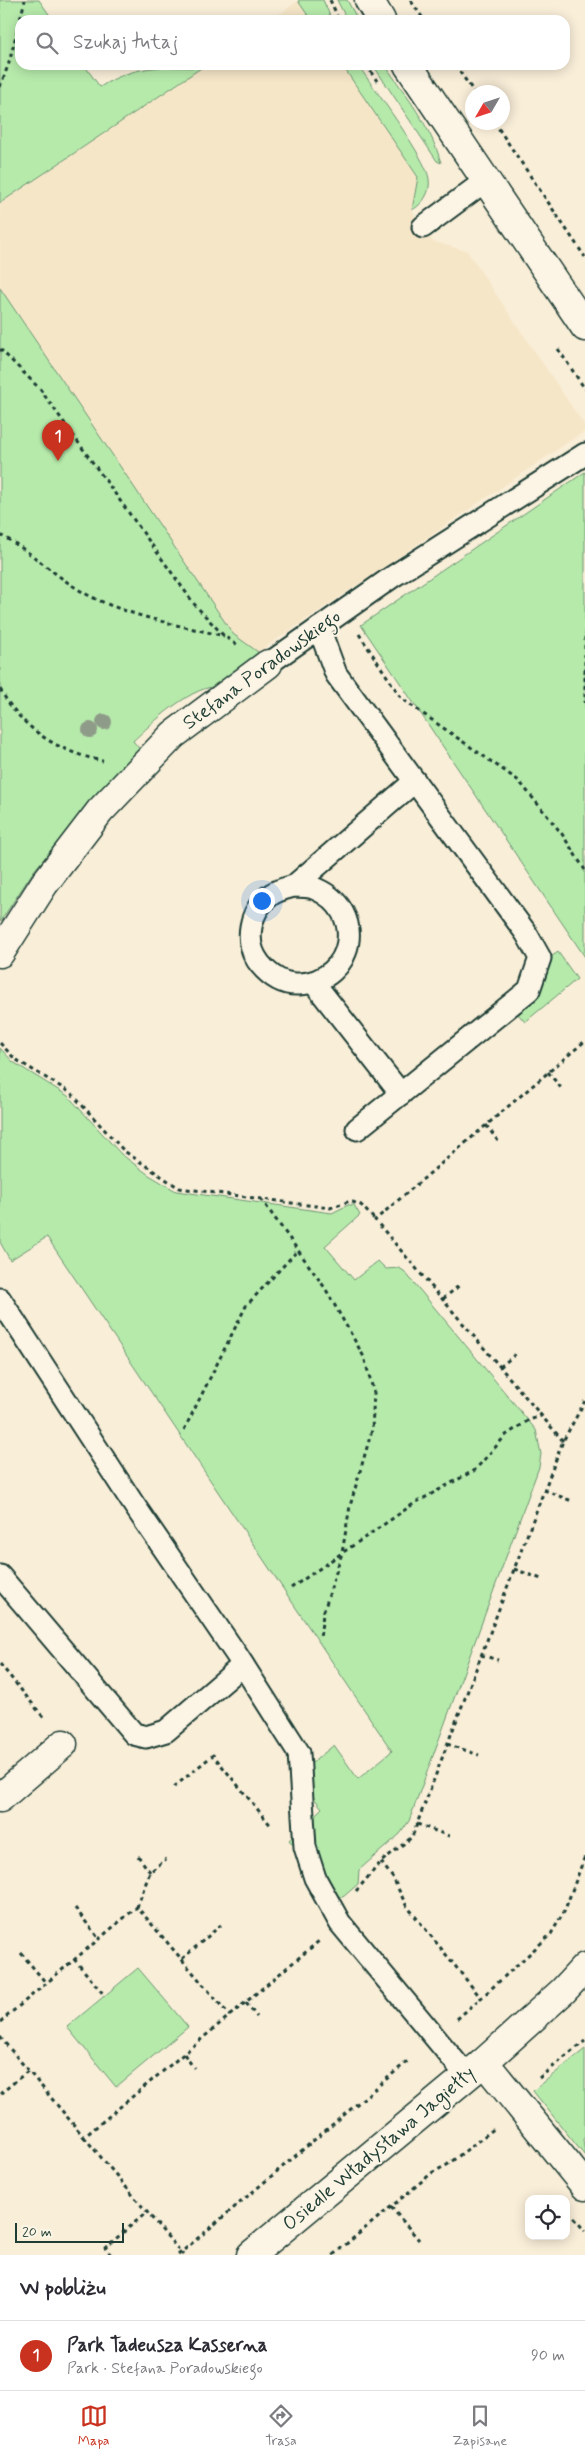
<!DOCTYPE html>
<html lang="pl">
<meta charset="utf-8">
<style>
:root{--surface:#fff;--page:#f2f2f3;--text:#2b2b33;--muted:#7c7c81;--line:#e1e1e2;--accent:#c8321e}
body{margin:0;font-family:Mynerve,sans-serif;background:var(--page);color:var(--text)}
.controls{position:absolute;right:15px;bottom:15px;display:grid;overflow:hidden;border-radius:10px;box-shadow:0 2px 12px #0003}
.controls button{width:45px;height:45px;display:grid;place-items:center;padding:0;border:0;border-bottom:1px solid var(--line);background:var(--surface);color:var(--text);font:25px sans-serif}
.compass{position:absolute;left:465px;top:85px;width:45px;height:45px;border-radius:50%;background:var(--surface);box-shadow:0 2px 12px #0003;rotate:231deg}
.scale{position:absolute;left:15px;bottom:12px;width:109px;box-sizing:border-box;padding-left:5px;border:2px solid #1f3d34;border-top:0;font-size:14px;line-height:18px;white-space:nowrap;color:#1f3d34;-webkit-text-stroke:4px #fcf5e5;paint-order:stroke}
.you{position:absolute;left:261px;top:900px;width:18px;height:18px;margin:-12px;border:4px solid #fff;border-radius:50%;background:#1a73e8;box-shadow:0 0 0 8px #1a73e833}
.badge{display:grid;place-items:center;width:32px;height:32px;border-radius:50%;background:var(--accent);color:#fff;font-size:16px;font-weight:700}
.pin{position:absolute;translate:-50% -41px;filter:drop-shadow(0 1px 2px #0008)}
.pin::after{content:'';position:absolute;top:26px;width:18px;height:15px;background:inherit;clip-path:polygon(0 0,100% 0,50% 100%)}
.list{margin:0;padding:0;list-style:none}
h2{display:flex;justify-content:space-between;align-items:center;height:65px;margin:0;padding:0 20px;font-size:21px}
h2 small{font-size:16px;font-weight:400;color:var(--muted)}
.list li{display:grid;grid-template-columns:32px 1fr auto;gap:15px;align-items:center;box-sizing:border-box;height:70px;padding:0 20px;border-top:1px solid var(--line)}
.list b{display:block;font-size:19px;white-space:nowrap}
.list p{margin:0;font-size:16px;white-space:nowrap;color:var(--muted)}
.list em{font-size:16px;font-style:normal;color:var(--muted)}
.icon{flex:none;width:28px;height:28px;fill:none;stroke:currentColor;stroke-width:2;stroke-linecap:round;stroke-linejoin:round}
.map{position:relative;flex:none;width:585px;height:2255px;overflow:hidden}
.search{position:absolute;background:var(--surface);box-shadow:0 2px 12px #0003;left:15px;right:15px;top:15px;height:55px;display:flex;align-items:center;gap:12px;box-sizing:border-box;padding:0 18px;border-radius:15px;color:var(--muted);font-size:19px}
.sheet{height:135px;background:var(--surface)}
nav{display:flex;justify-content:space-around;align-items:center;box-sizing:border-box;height:70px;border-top:1px solid var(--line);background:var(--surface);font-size:14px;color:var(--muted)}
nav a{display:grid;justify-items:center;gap:2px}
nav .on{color:var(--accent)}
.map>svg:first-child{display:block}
</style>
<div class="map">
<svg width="585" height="2255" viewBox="0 0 585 2255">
<rect width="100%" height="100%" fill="#f9eed8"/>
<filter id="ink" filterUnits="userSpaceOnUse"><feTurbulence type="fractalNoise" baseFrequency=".02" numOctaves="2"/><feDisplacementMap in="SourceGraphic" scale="10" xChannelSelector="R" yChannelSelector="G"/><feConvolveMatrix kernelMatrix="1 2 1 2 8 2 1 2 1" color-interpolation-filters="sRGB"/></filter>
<g filter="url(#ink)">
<g fill="#f6e6c8">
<path d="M298,1L311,20H271Z"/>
<path d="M205,65H342L418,177L412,210L432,241L467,251L585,426V431L258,652L233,634L0,288V203Z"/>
</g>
<g fill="#b6eaab" stroke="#6a9470">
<path d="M0,0H39L53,20H20V65H84L100,87C134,65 162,66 201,68L0,203Z"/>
<path d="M300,0H323L332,20H311L298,1Z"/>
<path d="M337,0H347L358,20H347Z"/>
<path d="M342,65H358C372,86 427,159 429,179C431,192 423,204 412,210L418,177Z"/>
<path d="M373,65H385C406,96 431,126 441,163L437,161Z"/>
<path d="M0,288L233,634L258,652L262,658L221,687C195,682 151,724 133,741L143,753L75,821L33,872L0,922Z"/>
<path d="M585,472V957L361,625Z"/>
<path d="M558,952L577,979L525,1022L518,1014C536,998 548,984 548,959Z"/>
<path d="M0,1048L13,1062L68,1096L121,1154L149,1175L176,1191L332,1213L348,1205H354L360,1215L325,1246L354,1280L378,1261L386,1269L399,1268L404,1271L536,1430L541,1454L539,1467L409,1821L400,1834L359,1870L358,1884L343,1897L335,1896L289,1840L322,1808L296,1776L334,1745L358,1779L392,1751L47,1237L10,1260L0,1242Z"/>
<path d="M138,1968L188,2027L116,2087L67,2027Z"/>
<path d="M585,2049V2137L583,2139L585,2156L533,2091Z"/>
</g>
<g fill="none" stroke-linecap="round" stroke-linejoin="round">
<defs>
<g id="service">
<path d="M423,227L485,181"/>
<path d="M319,628L336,674L526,933L540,958L529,990L357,1129"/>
<path d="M268,664L392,577L585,454"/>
<path d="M294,886C301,886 310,886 316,889C367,911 355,981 299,984C283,985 270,976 260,964C243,943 249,909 272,894C278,890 287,888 294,886L415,781"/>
<path d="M314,983L401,1094"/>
<path d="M0,1299L134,1505L236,1654L299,1753L305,1847L315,1878L340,1923L467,2076"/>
<path d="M0,1576L134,1734L146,1737L166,1731L243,1665"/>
</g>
<g id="minor">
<path d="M0,953L44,884L100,811L173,735L268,664"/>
<path d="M0,1798L63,1744"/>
<path d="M484,2062L585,2186"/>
<path d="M251,2255L484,2062L563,1991L585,1967"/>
</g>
<g id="tertiary">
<path d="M369,0L381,20"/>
<path d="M408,65L585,327"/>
</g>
</defs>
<use href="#service" stroke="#1f3d34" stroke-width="25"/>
<use href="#minor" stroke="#1f3d34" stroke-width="31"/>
<use href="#tertiary" stroke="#1f3d34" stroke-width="31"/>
<g stroke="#1f3d34" stroke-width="3" stroke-dasharray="4 4" stroke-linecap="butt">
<path d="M330,0L337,15"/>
<path d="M411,1L424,20"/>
<path d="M366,65L377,81"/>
<path d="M455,65L474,92"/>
<path d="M0,87L9,63L25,0"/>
<path d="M494,122L585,257"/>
<path d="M0,349L40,389L195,605L224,636L238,645"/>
<path d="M558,349L585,389"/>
<path d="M0,535C32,551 56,578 88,595C130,617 179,625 224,636"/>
<path d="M359,634L402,699L519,781L562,834L585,870"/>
<path d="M585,637V703"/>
<path d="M0,689C22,729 58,752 103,761"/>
<path d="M0,1043L15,1059L71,1093L124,1151L179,1188L330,1208L350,1201L361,1205L375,1220"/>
<path d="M548,1072L561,1088"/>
<path d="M486,1125L498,1141"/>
<path d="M261,1199L325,1288L364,1357L374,1393L372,1430L350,1506L342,1553L323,1614L320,1638"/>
<path d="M443,1299L461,1284"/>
<path d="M500,1367L518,1352"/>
<path d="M184,1430L246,1306L298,1250"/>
<path d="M563,1441L375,1220L585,1041"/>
<path d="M544,1490L572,1501"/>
<path d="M514,1569L544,1580"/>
<path d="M291,1588L415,1503L475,1470L506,1435L529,1420L541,1416"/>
<path d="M481,1655L498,1660"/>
<path d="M0,1664L44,1718"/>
<path d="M447,1744L479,1755"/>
<path d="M174,1787L213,1755L272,1827"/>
<path d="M417,1824L449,1836"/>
<path d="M138,1856L150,1872"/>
<path d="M381,1862L393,1878L406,1905L481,1998L551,1934L564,1912L585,1856"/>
<path d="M356,1891L381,1862L412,1837L563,1441L585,1401"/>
<path d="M137,1907L150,1872L166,1859"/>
<path d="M75,1908L99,1939"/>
<path d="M21,1953L46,1983"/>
<path d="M74,1959L105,1996"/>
<path d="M182,1959L221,1925"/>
<path d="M246,2003L257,2017"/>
<path d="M457,2019L481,1998"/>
<path d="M0,2022L137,1907L230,2016"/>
<path d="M0,2037L84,2137L319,1941"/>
<path d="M184,2054L194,2068"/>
<path d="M539,2078L585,2041"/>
<path d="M0,2094L29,2070"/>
<path d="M84,2137L183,2255"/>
<path d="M391,2207L419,2240"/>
<path d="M574,2218L585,2231"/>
<path d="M111,2255L105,2248L147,2212"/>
<path d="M178,2255L409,2060"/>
<path d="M333,2255L433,2172L447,2165L495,2128"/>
</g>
<use href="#service" stroke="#fcf5e5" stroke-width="21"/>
<use href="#minor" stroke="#fcf5e5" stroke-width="28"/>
<use href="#tertiary" stroke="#fcf5e5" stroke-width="28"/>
</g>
<g fill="#8e9b88">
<circle cx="104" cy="722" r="8"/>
<circle cx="90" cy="730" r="8"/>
</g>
</g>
<g text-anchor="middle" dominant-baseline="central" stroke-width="4" stroke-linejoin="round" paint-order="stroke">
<g font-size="20" fill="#1f3d34" stroke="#fcf5e5">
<text transform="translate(262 670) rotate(-36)">Stefana Poradowskiego</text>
<text transform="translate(379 2149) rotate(-40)">Osiedle Władysława Jagiełły</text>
</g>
</g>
</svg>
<div class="controls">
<button><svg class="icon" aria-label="locate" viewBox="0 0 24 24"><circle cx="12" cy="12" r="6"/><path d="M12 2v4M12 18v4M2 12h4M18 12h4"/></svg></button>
</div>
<svg class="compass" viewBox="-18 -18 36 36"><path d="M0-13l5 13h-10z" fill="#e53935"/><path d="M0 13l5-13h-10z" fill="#7c7c81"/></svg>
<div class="scale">20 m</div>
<div class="you"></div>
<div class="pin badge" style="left:58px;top:461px">1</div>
<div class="search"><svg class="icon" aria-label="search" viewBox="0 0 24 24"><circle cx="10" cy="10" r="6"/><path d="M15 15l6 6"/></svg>Szukaj tutaj</div>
</div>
<section class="sheet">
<h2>W pobliżu<small></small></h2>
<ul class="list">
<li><span class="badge">1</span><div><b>Park Tadeusza Kasserna</b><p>Park · Stefana Poradowskiego</p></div><em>90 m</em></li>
</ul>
</section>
<nav>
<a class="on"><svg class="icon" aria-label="map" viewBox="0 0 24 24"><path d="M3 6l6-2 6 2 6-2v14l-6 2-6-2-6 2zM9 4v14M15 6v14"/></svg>Mapa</a>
<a><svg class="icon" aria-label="directions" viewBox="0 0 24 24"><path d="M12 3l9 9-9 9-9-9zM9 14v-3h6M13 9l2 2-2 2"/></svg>Trasa</a>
<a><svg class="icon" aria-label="saved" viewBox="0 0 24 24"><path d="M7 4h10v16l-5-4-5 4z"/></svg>Zapisane</a>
</nav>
